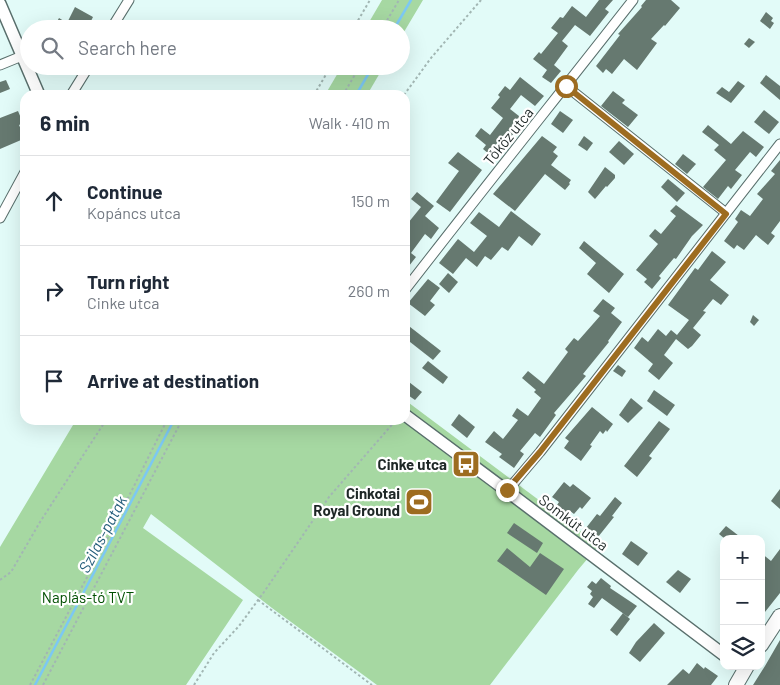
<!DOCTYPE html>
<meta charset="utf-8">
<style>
:root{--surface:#fff;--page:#f6f6f7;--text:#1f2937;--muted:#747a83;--line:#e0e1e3}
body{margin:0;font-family:Barlow,sans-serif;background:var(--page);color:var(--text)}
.controls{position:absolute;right:15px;bottom:15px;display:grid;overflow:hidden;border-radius:10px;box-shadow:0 5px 20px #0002}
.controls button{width:45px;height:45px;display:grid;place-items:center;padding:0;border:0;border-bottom:1px solid var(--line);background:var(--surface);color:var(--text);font:25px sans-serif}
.stop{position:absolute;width:15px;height:15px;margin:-11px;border:4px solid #9d6c20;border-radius:50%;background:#fff}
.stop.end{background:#9d6c20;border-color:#fff;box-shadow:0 1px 5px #0008}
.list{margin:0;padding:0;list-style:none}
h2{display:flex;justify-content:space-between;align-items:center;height:65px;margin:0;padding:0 20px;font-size:21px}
h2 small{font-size:16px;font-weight:400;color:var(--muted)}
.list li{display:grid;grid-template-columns:32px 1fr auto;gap:15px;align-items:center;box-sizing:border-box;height:90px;padding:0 20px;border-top:1px solid var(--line)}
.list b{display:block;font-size:19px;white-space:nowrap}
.list p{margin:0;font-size:16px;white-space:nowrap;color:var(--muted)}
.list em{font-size:16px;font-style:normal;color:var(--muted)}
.icon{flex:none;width:28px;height:28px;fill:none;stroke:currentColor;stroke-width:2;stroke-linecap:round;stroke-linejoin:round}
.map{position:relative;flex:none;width:780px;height:685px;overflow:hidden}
.search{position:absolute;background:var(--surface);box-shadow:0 5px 20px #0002;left:20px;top:20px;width:390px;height:55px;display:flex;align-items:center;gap:12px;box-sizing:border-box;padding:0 18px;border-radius:28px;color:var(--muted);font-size:19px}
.panel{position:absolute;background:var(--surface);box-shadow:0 5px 20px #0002;left:20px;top:90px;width:390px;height:335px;border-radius:15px}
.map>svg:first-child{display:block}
</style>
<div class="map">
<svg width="780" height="685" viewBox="0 0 780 685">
<rect width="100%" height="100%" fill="#e2fbf8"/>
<g fill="#a6d8a2">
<path d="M382,0H423L401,37V29H365Z"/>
<path d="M342,66H384L367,95H325Z"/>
<path d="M405,400L599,545L578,570L490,685H377L272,608L151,514L143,528L243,600L186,685H0V547L76,420H405Z"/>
</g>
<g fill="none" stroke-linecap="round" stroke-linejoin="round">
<g stroke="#7cc8f3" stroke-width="2.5">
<path d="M394,29L411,0"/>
<path d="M356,95L373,66"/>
<path d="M35,685L174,420"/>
</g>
</g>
<g fill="#667970">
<path d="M599,0H613L605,9L609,12L590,36L575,25L562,41L568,46L554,65L561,71L551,83L542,77L547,70L533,59L539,52L541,54L558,33L551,28L560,17L563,18L572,6L586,17Z"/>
<path d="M646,0H671L680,8L665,26L664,25L651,39L657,43L637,70L624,59L612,74L606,69L603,73L596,66L620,35L618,34L642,7L641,6Z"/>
<path d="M75,7L93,17L89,25L82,21L78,29H53L59,18L67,23Z"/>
<path d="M766,12L773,18L771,21L774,23L770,29L760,21Z"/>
<path d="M749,38L755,42L749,48L744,44Z"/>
<path d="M766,75L780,86V100L760,83Z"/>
<path d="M520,77L544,96L535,106L521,95L510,109L524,120L507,142L501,138L489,154L483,149L486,145L475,136L481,128L490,135L503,118L491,108L500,97L498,95L505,86L510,90Z"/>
<path d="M6,80L10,89L0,93V82Z"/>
<path d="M738,81L745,86L731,103L716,93L722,87L729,92Z"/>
<path d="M613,91L625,100L622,103L638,115L628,127L601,106Z"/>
<path d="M764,110L779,122L769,134L754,122Z"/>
<path d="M18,111L23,123L19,125L24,136L20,138L21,140L0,149V118Z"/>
<path d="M560,111L573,120L563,133L551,124Z"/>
<path d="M708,125L731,144L743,131L764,147L756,157L750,152L735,170L742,175L731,189L728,186L718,199L703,187L726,160L714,150L719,145L702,132Z"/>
<path d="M542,136L557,147L553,152L558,156L551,165L571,180L569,183L570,184L565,190L545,174L515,211L493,194Z"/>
<path d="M584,136L593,143L587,151L578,145Z"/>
<path d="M619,141L634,154L624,165L609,152Z"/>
<path d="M458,152L482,170L450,212L436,202L459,171L448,163Z"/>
<path d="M683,154L696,164L687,174L675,164Z"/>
<path d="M780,160V221L771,233L775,236L768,245L756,235L744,250L737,245L734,249L724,241L738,222L735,219L741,210L750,216L763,199L757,194L775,174L771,171Z"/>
<path d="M605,167L615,175V178L607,187L606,186L595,199L588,192Z"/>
<path d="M668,179L685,193L677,202L661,187Z"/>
<path d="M417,192L434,206L425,216L439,228L431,239L425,234L411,253L416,257L405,271V220L408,223L421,207L411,199Z"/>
<path d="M676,205L703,225L692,236L676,259L674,258L659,276L661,278L652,289L644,282L647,279L636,270L658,244L649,236L655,229L661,234L676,216L670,211Z"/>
<path d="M511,211L541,234L532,246L519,236L508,251L502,247L491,260L485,256L477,267L466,258L453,274L439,263L458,239L474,252L487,236L470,223L479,212L499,227Z"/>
<path d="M584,241L624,274L609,293L587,274L596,263L579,248Z"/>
<path d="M712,251L726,262L710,280L729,295L721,305L713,299L703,311L706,312L693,328L701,335L692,346L688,349L676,339L664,355L673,363L659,380L648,371L653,364L634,348L642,337L648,342L658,329L666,336L671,330L677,335L689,320L668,305L695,268L698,270Z"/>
<path d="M448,273L458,282L449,293L439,284Z"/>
<path d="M428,279L440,288L430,301L435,305L425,316L408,303Z"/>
<path d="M603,299L615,308L611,313L622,322L608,341L609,342L583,374L586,376L554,413L556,415L540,437L535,433L520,451L524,454L514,468L499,457L502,454L485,442L494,431L503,439L518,420L512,416L517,408L528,416L541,398L534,392L536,390L522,378L528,371L544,384L568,352L565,349L574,338L578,341L600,316L593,311Z"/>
<path d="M753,315L759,320L754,326L750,322Z"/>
<path d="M405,323L441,351L433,360L405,338Z"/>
<path d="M428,361L448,377L443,384L422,368Z"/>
<path d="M618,365L626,371L622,377L613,371Z"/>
<path d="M405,379L422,392L415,400L405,393Z"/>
<path d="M654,390L675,405L667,416L647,401Z"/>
<path d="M631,398L643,408L628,423L619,415Z"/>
<path d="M592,407L613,424L607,432L606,430L603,434L600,431L590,445L592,446L581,461L564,448L569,441L565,438Z"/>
<path d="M459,414L475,427L467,438L451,425Z"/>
<path d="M659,421L670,429L649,456L652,458L637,477L624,466Z"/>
<path d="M564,482L570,487L573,484L591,498L582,509L580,507L574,514L570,511L567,514L557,505L559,502L552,497Z"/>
<path d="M780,489V509L771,501Z"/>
<path d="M615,497L622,503L612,516L614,517L598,537L586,528L597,514L600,516Z"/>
<path d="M514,523L543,543L537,553L507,533Z"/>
<path d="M726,526L743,539H725L719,534Z"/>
<path d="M631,541L648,553L638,566L622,554Z"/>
<path d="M507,548L530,567L540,553L564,569L546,595L497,561Z"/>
<path d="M780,549V593L761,617V553L771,561Z"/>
<path d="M678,570L691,579L680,593L666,582Z"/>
<path d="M601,578L611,586L610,588L637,606L628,617L602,598L594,608L588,604L593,597L590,594L592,591L587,587L592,581L596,584Z"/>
<path d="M623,613L630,619L617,636L610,630Z"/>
<path d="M654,623L665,633L640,662L629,653L636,642Z"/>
<path d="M780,640V685H753L765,666Z"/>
<path d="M697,663L704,669L705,667L718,676L711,685H667L683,669L689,674Z"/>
</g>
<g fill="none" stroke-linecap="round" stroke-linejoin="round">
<defs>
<g id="minor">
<path d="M111,29L129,0"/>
<path d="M0,65L22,56"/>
<path d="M566,86L726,213"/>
<path d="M71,95L89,66"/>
<path d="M0,218L25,172"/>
<path d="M405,290C480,193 557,97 633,0"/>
<path d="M507,491L540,452L780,144"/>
</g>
<g id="tertiary">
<path d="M0,4L39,95"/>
<path d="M405,415L507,491L724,655"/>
</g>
<g id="secondary">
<path d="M761,645L780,616"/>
<path d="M736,685L747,666"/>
</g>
</defs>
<use href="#minor" stroke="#596f6c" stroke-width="11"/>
<use href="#tertiary" stroke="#596f6c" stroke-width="14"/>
<use href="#secondary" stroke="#596f6c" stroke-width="16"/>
<g stroke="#a2b6b3" stroke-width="2" stroke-dasharray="2.5 2.5" stroke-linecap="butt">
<path d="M353,29L370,0"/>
<path d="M382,29L399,0"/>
<path d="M314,95L331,66"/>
<path d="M343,95L360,66"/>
<path d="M404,95L431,58L481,0"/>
<path d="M0,580L11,572L40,522L106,420"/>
<path d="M258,600L372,685"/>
<path d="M30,685L112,530L167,420"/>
<path d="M43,685L182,420"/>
<path d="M194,685L214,653L239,626L264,592L329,497L396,420"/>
</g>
<use href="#minor" stroke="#fff" stroke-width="9"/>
<use href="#tertiary" stroke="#fff" stroke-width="11"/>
<use href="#secondary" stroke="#fff" stroke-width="14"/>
</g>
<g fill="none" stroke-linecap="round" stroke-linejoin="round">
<path stroke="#9d6c20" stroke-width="6" d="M507,490L540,452L726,214L566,86"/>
</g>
<defs>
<symbol id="bus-square" viewBox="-11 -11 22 22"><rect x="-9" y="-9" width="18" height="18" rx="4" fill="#9d6c20" stroke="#fff"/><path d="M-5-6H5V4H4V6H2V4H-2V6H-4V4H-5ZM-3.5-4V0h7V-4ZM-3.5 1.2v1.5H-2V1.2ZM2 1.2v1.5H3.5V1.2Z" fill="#fff"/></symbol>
<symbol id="stadium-square" viewBox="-11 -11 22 22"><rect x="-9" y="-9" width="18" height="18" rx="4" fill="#9d6c20" stroke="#fff"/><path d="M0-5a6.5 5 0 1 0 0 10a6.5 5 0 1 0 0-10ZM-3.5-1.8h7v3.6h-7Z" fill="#fff"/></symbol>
</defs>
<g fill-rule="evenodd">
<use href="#bus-square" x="450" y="448" width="32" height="32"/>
<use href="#stadium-square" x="403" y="486" width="32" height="32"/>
</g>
<g text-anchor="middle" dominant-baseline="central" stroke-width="4.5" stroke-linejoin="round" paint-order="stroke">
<g font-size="15" fill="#1e2726" stroke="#fff">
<text transform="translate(508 136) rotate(-51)">Tóköz utca</text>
<text transform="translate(574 522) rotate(37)">Somkút utca</text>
</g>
<g font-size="15" font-weight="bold" fill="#1e2726" stroke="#fff" text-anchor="end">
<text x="447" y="464">Cinke utca</text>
<text x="400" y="493">Cinkotai<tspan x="400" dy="17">Royal Ground</tspan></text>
</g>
<g font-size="15" fill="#004f01" stroke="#fff">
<text x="88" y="597">Naplás-tó TVT</text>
</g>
<g font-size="16" font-style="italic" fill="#255e7b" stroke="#fff">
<text transform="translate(102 534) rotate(-62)">Szilas-patak</text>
</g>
</g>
</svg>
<div class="controls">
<button>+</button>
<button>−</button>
<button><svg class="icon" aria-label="layers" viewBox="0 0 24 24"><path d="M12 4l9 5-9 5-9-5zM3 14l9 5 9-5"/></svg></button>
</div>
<div class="stop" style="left:566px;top:86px"></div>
<div class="stop end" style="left:507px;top:490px"></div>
<div class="search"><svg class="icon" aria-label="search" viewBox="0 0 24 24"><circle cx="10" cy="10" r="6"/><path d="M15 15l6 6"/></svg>Search here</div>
<section class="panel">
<h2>6 min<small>Walk · 410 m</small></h2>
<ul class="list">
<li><svg class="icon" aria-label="ahead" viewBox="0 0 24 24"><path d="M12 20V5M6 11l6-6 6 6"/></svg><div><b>Continue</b><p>Kopáncs utca</p></div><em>150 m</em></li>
<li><svg class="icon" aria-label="right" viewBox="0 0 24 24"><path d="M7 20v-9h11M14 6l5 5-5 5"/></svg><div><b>Turn right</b><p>Cinke utca</p></div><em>260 m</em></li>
<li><svg class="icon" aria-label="arrive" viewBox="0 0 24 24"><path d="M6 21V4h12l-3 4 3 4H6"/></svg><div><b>Arrive at destination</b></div></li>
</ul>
</section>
</div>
